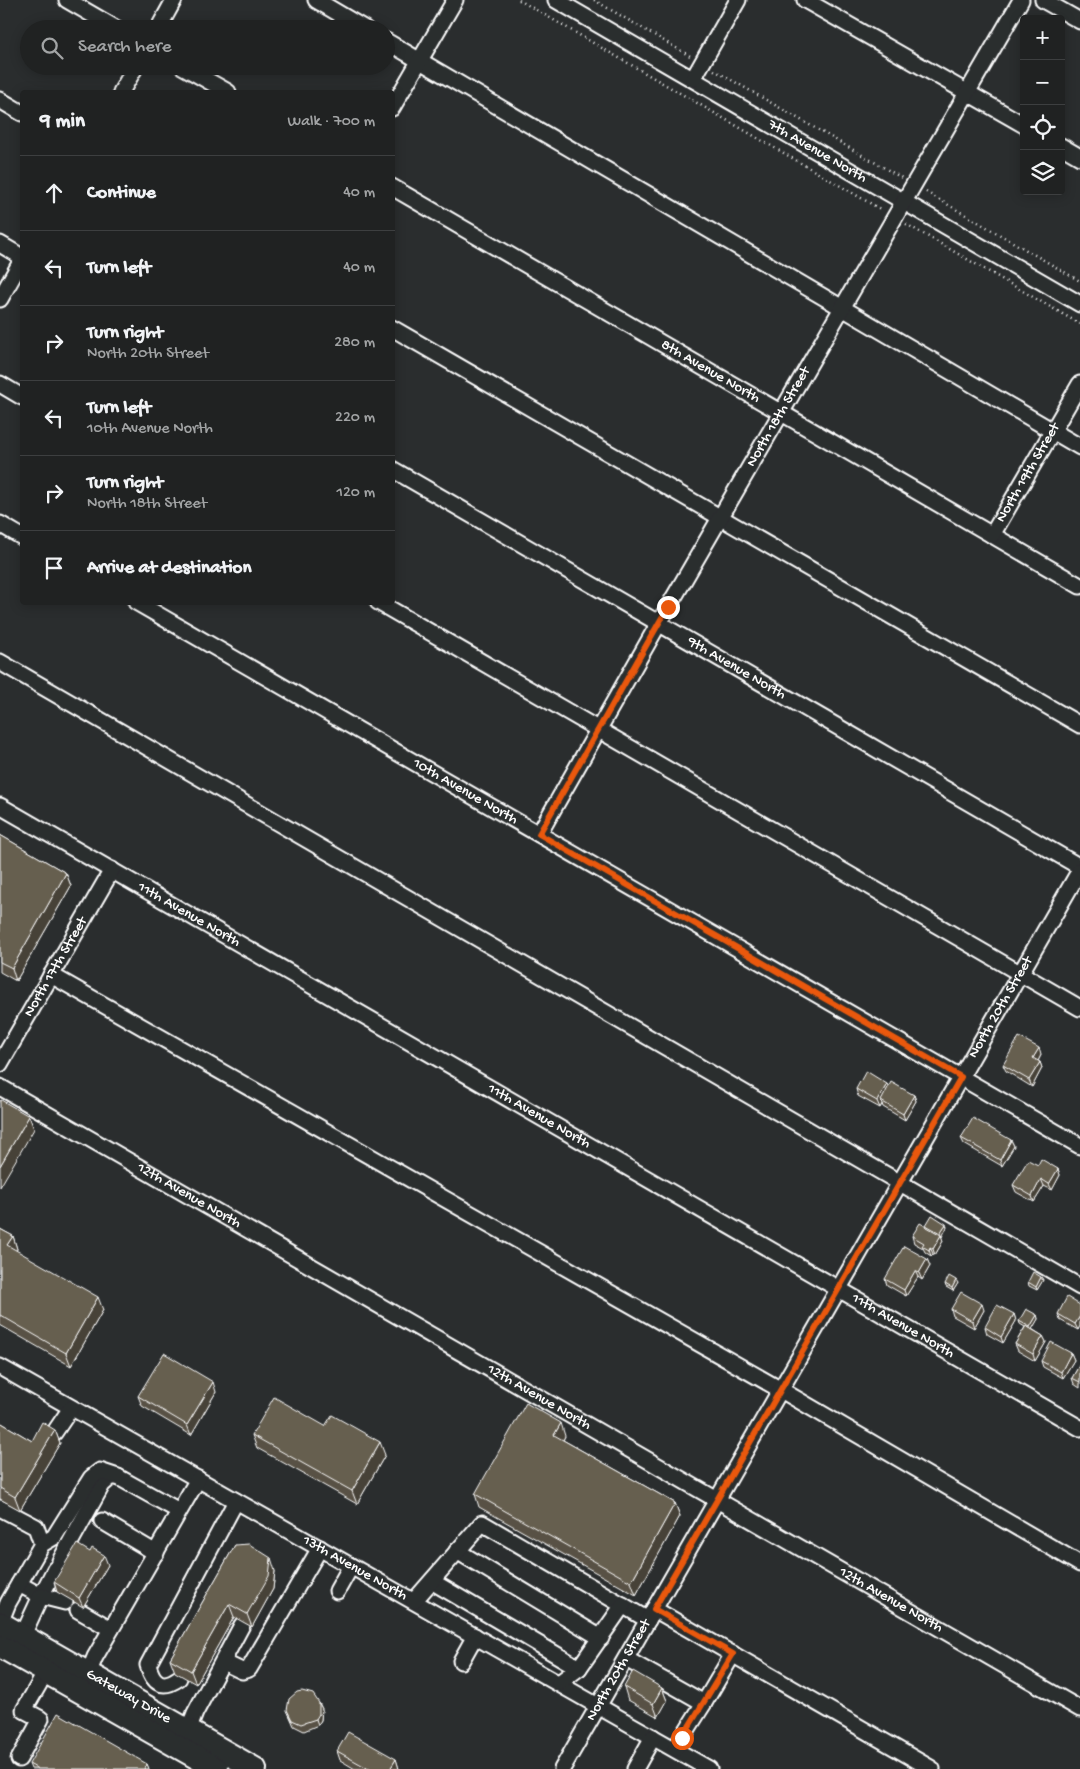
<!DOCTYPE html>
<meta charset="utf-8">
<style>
:root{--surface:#202222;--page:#2d2f2f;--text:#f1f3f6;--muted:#a2a4a5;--line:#3d3f40}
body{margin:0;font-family:"Gochi Hand",sans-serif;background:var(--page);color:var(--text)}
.controls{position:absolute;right:15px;top:15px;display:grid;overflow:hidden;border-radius:5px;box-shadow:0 2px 12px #0003}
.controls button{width:45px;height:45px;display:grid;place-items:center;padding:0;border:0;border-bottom:1px solid var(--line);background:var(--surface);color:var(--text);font:25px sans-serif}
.stop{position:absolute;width:15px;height:15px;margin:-11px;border:4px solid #ea580c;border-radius:50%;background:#fff}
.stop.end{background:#ea580c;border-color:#fff;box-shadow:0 1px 5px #0008}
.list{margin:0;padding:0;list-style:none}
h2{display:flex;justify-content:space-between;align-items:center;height:65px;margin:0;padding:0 20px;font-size:21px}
h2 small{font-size:16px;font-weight:400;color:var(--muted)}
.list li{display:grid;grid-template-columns:32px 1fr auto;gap:15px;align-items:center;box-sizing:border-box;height:75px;padding:0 20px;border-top:1px solid var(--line)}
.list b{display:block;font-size:19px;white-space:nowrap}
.list p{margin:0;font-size:16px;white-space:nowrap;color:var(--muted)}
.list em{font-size:16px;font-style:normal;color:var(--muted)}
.icon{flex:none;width:28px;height:28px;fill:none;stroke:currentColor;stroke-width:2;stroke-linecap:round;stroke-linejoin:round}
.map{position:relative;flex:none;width:1080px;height:1769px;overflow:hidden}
.search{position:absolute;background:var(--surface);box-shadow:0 2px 12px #0003;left:20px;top:20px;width:375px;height:55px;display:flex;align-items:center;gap:12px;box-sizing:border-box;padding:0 18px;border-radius:28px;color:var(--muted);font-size:19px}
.panel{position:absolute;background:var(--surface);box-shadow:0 2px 12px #0003;left:20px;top:90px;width:375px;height:515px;border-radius:5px}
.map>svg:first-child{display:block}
</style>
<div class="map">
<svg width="1080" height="1769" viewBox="0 0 1080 1769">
<rect width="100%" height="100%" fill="#2a2d2e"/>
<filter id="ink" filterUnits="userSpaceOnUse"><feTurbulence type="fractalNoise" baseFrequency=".02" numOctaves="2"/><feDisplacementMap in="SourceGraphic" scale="10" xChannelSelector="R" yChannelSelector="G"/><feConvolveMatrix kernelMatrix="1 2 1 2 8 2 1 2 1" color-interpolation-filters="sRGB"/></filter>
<g filter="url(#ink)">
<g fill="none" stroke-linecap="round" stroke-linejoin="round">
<defs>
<g id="minor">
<path d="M67,0L117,29"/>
<path d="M316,0L365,29"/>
<path id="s1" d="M556,0L1080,304"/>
<path d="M805,0L1024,125"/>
<path d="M1043,0L1080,21"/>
<path d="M158,29L174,0"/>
<path d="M386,41L1080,447"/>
<path d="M182,66L228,92"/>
<path d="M693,79L738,0"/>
<path d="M121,92L136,66"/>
<path d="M0,100L22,113"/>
<path d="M392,108L455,0"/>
<path d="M1061,146L1080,157"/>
<path id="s2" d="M392,187L1080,586"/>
<path d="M0,244L22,257"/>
<path d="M0,299L22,260"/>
<path d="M392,328L1080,725"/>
<path d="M0,384L22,397"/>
<path id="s3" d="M392,469L1080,867"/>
<path d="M0,524L22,537"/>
<path id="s4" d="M992,535L1080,384"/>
<path id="s5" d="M136,602L1080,1146"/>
<path d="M378,602L1080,1008"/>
<path d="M0,662L1080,1287"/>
<path id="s6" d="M0,806L1080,1428"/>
<path id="s7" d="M539,834L659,623L1021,0"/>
<path d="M51,975L781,1390L1080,1564"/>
<path id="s8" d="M0,1064L112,870"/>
<path id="s9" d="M0,1087L1080,1709"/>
<path id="s10" d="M0,1367L709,1769"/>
<path d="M54,1433L71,1408"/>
<path d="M0,1508L36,1527L42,1544"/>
<path d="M102,1521L156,1553"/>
<path d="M457,1551L601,1638"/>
<path d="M60,1561L102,1485L111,1477H118"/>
<path d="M433,1582L579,1668"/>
<path d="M19,1584L41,1596L55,1569"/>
<path d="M337,1591L351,1566"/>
<path d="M414,1601L482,1523L648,1620"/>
<path d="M654,1609L932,1769"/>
<path d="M78,1610L111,1629"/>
<path d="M0,1623L8,1603L42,1544L54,1537L91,1478L100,1471L118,1477L179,1511"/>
<path d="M22,1637L41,1596L65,1602"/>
<path d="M626,1659L704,1703L733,1654"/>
<path d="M461,1661L475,1636"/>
<path d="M223,1662L242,1671L249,1669L320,1548"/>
<path d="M88,1674L95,1657L198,1479"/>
<path d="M179,1678C162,1690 153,1683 148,1665L236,1501"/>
<path d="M559,1683L579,1668L623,1605"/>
<path d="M188,1731L195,1713L242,1625"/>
<path d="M675,1749L704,1703"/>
<path d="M19,1759L41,1719L24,1710L46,1672"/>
<path id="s11" d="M562,1769L1080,870"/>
<path d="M635,1769L653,1737"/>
</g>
<g id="highway">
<path id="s12" d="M0,1623L255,1769"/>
<path d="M0,1646L217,1769"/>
</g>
</defs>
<use href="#minor" stroke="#fff" stroke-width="19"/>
<use href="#highway" stroke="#fff" stroke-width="26"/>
<g stroke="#fff" stroke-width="2.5" stroke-dasharray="1 4" stroke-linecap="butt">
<path d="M519,0L882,210"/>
<path d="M594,0L690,56"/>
<path d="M714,70L902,178"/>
<path d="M926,192L1080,281"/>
<path d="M906,224L1080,324"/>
</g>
<use href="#minor" stroke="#2a2d2e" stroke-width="15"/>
<use href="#highway" stroke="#2a2d2e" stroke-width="22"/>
</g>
<g fill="#585144" stroke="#fff">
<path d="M0,835L66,873L71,886L16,981L0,972Z"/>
<path d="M1041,1055L1038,1061L1040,1062L1042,1068L1032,1087L1006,1071L1003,1065Z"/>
<path d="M887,1084L889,1087L914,1095L916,1101L905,1120L883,1107L882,1104L880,1108L858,1096L856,1089Z"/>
<path d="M961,1138L1011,1140L1014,1146L1002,1166L964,1144Z"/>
<path d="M1038,1165L1058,1169L1060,1175L1052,1190L1044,1186L1034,1202L1016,1192L1013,1185Z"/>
<path d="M926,1225L947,1227L941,1236L943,1241L935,1255L933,1254L931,1256L925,1252L923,1248L914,1243L912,1236L927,1227Z"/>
<path d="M0,1229L13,1236L17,1249L16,1251L103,1310L71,1366L0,1325Z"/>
<path d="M927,1259L930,1266L922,1280L918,1277L906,1296L887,1285L885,1279Z"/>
<path d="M1041,1277L1043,1280L1037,1290L1029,1286L1028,1282Z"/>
<path d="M958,1283L953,1291L946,1287L945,1284Z"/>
<path d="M1080,1305V1326L1078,1330L1060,1320L1058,1314Z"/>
<path d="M951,1309L984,1310L974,1328L953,1316Z"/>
<path d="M1014,1314L1016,1321L1003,1343L987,1334L985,1327Z"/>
<path d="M1037,1315L1038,1319L1032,1329L1043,1336L1046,1342L1035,1361L1018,1351L1015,1344L1025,1327L1020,1324L1019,1321Z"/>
<path d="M1071,1353L1074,1360L1063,1378L1043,1367L1041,1361Z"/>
<path d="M1080,1364V1388L1074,1384L1072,1378Z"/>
<path d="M216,1392L191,1435L142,1406L138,1396Z"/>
<path d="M0,1422L32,1441L55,1430L60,1443L20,1510L0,1499Z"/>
<path d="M252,1435L385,1455L357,1504L257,1448Z"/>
<path d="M565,1436L563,1440L675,1503L680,1516L636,1595L479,1507L475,1494Z"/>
<path d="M235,1545L275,1571L273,1589L252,1627L234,1617L196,1684L175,1672L170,1659Z"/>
<path d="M108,1565L83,1607L57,1592L54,1582Z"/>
<path d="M624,1687L662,1688L667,1701L658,1717L628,1700Z"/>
<path d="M319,1703L322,1709L321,1720L318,1725L304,1731L294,1726L287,1710Z"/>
<path d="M337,1751L396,1759L399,1769H355L340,1760Z"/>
<path d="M29,1764H147L149,1769H31Z"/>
</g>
<g fill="#474237" stroke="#fff">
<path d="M66,873L71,886L16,981L12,968Z"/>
<path d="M1039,1048L1041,1055L1036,1065L1033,1058Z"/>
<path d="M1040,1062L1042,1068L1032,1087L1029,1080Z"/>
<path d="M887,1084L890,1090L881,1101L882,1104L880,1108L877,1101Z"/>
<path d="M914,1095L916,1101L905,1120L903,1114Z"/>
<path d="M29,1116L34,1129L0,1187V1166Z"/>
<path d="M1011,1140L1014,1146L1002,1166L1000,1160Z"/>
<path d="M1058,1169L1060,1175L1052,1190L1049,1184Z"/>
<path d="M1041,1179L1044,1186L1034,1202L1032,1196Z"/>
<path d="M946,1224L947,1227L942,1237L940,1233Z"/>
<path d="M941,1235L943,1241L935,1255L933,1249Z"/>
<path d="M13,1236L17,1249L12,1258L7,1245Z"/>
<path d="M930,1247L933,1254L931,1256L929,1250Z"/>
<path d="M927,1259L930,1266L922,1280L919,1273Z"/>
<path d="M915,1271L918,1277L906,1296L904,1290Z"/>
<path d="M1041,1277L1043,1280L1037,1290L1036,1287Z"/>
<path d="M956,1280L958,1283L953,1291L952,1288Z"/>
<path d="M98,1297L103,1310L71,1366L66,1353Z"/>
<path d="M982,1304L984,1310L974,1328L972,1321Z"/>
<path d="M1014,1314L1016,1321L1003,1343L1001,1337Z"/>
<path d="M1037,1315L1038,1319L1031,1331L1030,1327Z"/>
<path d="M1080,1316V1326L1078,1330L1075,1324Z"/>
<path d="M1043,1336L1046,1342L1035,1361L1033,1354Z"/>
<path d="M1071,1353L1074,1360L1063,1378L1061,1372Z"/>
<path d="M213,1382L216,1392L191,1435L187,1425Z"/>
<path d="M561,1423L565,1436L559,1448L554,1435Z"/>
<path d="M55,1430L60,1443L20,1510L15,1497Z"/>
<path d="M380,1442L385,1455L357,1504L352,1491Z"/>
<path d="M675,1503L680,1516L636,1595L631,1582Z"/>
<path d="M104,1555L108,1565L83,1607L79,1598Z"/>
<path d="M271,1558L275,1571L273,1589L252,1627L247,1614Z"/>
<path d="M229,1604L234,1617L196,1684L191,1671Z"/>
<path d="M662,1688L667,1701L658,1717L653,1704Z"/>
<path d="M319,1703L322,1709L321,1720L318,1725L316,1719Z"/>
<path d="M396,1759L399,1769H390Z"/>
<path d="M147,1764L149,1769H144Z"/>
</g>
<g fill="#665e4f" stroke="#fff">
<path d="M0,835L66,873L12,968L0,962Z"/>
<path d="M1019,1037L1039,1048L1033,1058L1040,1062L1029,1080L1003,1065Z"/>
<path d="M866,1071L887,1084L877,1101L856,1089Z"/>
<path d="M891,1082L914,1095L903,1114L881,1101Z"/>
<path d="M1,1100L29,1116L0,1166V1101Z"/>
<path d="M973,1118L1011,1140L1000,1160L961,1138Z"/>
<path d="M1041,1159L1058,1169L1049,1184L1041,1179L1032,1196L1013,1185L1028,1160L1038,1165Z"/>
<path d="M932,1215L946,1224L940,1233L926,1225Z"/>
<path d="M920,1223L941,1235L933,1249L930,1247L929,1250L922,1246L924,1243L912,1236Z"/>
<path d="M0,1229L13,1236L7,1245L98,1297L66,1353L0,1315Z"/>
<path d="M904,1246L927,1259L919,1273L915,1271L904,1290L885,1279Z"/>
<path d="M1033,1272L1041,1277L1036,1287L1028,1282Z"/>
<path d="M949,1276L956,1280L952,1288L945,1284Z"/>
<path d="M961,1292L982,1304L972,1321L951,1309Z"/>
<path d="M1067,1297L1080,1305V1316L1075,1324L1058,1314Z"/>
<path d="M997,1305L1014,1314L1001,1337L985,1327Z"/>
<path d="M1026,1309L1037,1315L1030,1327L1019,1321Z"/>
<path d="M1026,1326L1043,1336L1033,1354L1015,1344Z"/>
<path d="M1051,1342L1071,1353L1061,1372L1041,1361Z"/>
<path d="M164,1353L213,1382L187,1425L138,1396Z"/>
<path d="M1080,1364V1382L1072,1378Z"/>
<path d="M274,1397L325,1426L332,1415L380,1442L352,1491L252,1435Z"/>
<path d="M526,1403L561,1423L554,1435L675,1503L631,1582L475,1494Z"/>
<path d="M0,1422L32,1441L42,1422L55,1430L15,1497L0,1488Z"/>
<path d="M77,1544L90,1552L92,1548L104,1555L79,1598L54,1582Z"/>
<path d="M249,1544L271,1558L269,1576L247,1614L229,1604L191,1671L170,1659L235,1545Z"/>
<path d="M633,1671L662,1688L653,1704L624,1687Z"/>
<path d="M302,1691L313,1694L319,1703V1714L316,1719L301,1724L292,1720L287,1710L289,1699L297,1692Z"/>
<path d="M58,1713L147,1764L144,1769H38L29,1764Z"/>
<path d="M348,1732L396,1759L390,1769H369L337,1751Z"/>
</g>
</g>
<g fill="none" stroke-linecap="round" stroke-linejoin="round" filter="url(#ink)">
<path stroke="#ea580c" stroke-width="6" d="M668,607L539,834L961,1077L654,1609L733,1654L682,1738"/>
</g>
<g text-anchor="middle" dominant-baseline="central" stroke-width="5" stroke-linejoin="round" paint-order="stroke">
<g font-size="15" fill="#fff" stroke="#2a2d2e">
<text stroke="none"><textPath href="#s1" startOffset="302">7th Avenue North</textPath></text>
<text stroke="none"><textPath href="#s2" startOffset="368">8th Avenue North</textPath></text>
<text stroke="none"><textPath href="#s7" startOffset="481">North 18th Street</textPath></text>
<text stroke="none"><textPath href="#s4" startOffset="72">North 19th Street</textPath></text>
<text stroke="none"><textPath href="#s3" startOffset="398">9th Avenue North</textPath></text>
<text stroke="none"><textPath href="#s5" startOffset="380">10th Avenue North</textPath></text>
<text stroke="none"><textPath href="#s6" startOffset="218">11th Avenue North</textPath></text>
<text stroke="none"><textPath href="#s8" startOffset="112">North 17th Street</textPath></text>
<text stroke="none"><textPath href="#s11" startOffset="879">North 20th Street</textPath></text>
<text stroke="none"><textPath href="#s6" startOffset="622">11th Avenue North</textPath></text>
<text stroke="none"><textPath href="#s9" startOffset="218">12th Avenue North</textPath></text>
<text stroke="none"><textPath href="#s6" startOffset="1042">11th Avenue North</textPath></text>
<text stroke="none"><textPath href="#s9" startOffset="622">12th Avenue North</textPath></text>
<text stroke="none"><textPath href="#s10" startOffset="408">13th Avenue North</textPath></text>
<text stroke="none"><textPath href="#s9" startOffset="1028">12th Avenue North</textPath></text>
<text stroke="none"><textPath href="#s11" startOffset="114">North 20th Street</textPath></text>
<text stroke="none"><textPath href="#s12" startOffset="148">Gateway Drive</textPath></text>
</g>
</g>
</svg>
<div class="controls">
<button>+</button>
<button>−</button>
<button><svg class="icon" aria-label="locate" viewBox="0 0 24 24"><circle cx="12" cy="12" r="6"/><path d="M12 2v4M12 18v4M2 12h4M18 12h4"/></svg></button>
<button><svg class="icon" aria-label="layers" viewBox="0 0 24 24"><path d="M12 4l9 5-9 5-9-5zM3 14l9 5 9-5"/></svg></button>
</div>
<div class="stop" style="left:682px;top:1738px"></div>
<div class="stop end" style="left:668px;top:607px"></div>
<div class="search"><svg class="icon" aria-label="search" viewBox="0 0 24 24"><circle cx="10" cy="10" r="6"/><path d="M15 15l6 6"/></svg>Search here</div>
<section class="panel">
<h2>9 min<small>Walk · 700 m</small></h2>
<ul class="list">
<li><svg class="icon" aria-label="ahead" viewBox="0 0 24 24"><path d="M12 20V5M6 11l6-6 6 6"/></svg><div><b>Continue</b></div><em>40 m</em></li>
<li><svg class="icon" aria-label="left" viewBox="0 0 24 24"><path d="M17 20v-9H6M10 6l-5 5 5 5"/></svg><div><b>Turn left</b></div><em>40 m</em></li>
<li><svg class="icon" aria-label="right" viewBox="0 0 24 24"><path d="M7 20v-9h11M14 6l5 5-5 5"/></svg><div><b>Turn right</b><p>North 20th Street</p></div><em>280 m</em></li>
<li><svg class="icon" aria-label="left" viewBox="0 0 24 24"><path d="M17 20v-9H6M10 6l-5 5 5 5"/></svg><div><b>Turn left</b><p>10th Avenue North</p></div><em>220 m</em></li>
<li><svg class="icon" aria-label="right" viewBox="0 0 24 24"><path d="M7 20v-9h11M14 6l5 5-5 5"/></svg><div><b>Turn right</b><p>North 18th Street</p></div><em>120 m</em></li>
<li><svg class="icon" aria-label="arrive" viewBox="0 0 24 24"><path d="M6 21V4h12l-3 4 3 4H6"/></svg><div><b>Arrive at destination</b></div></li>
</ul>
</section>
</div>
